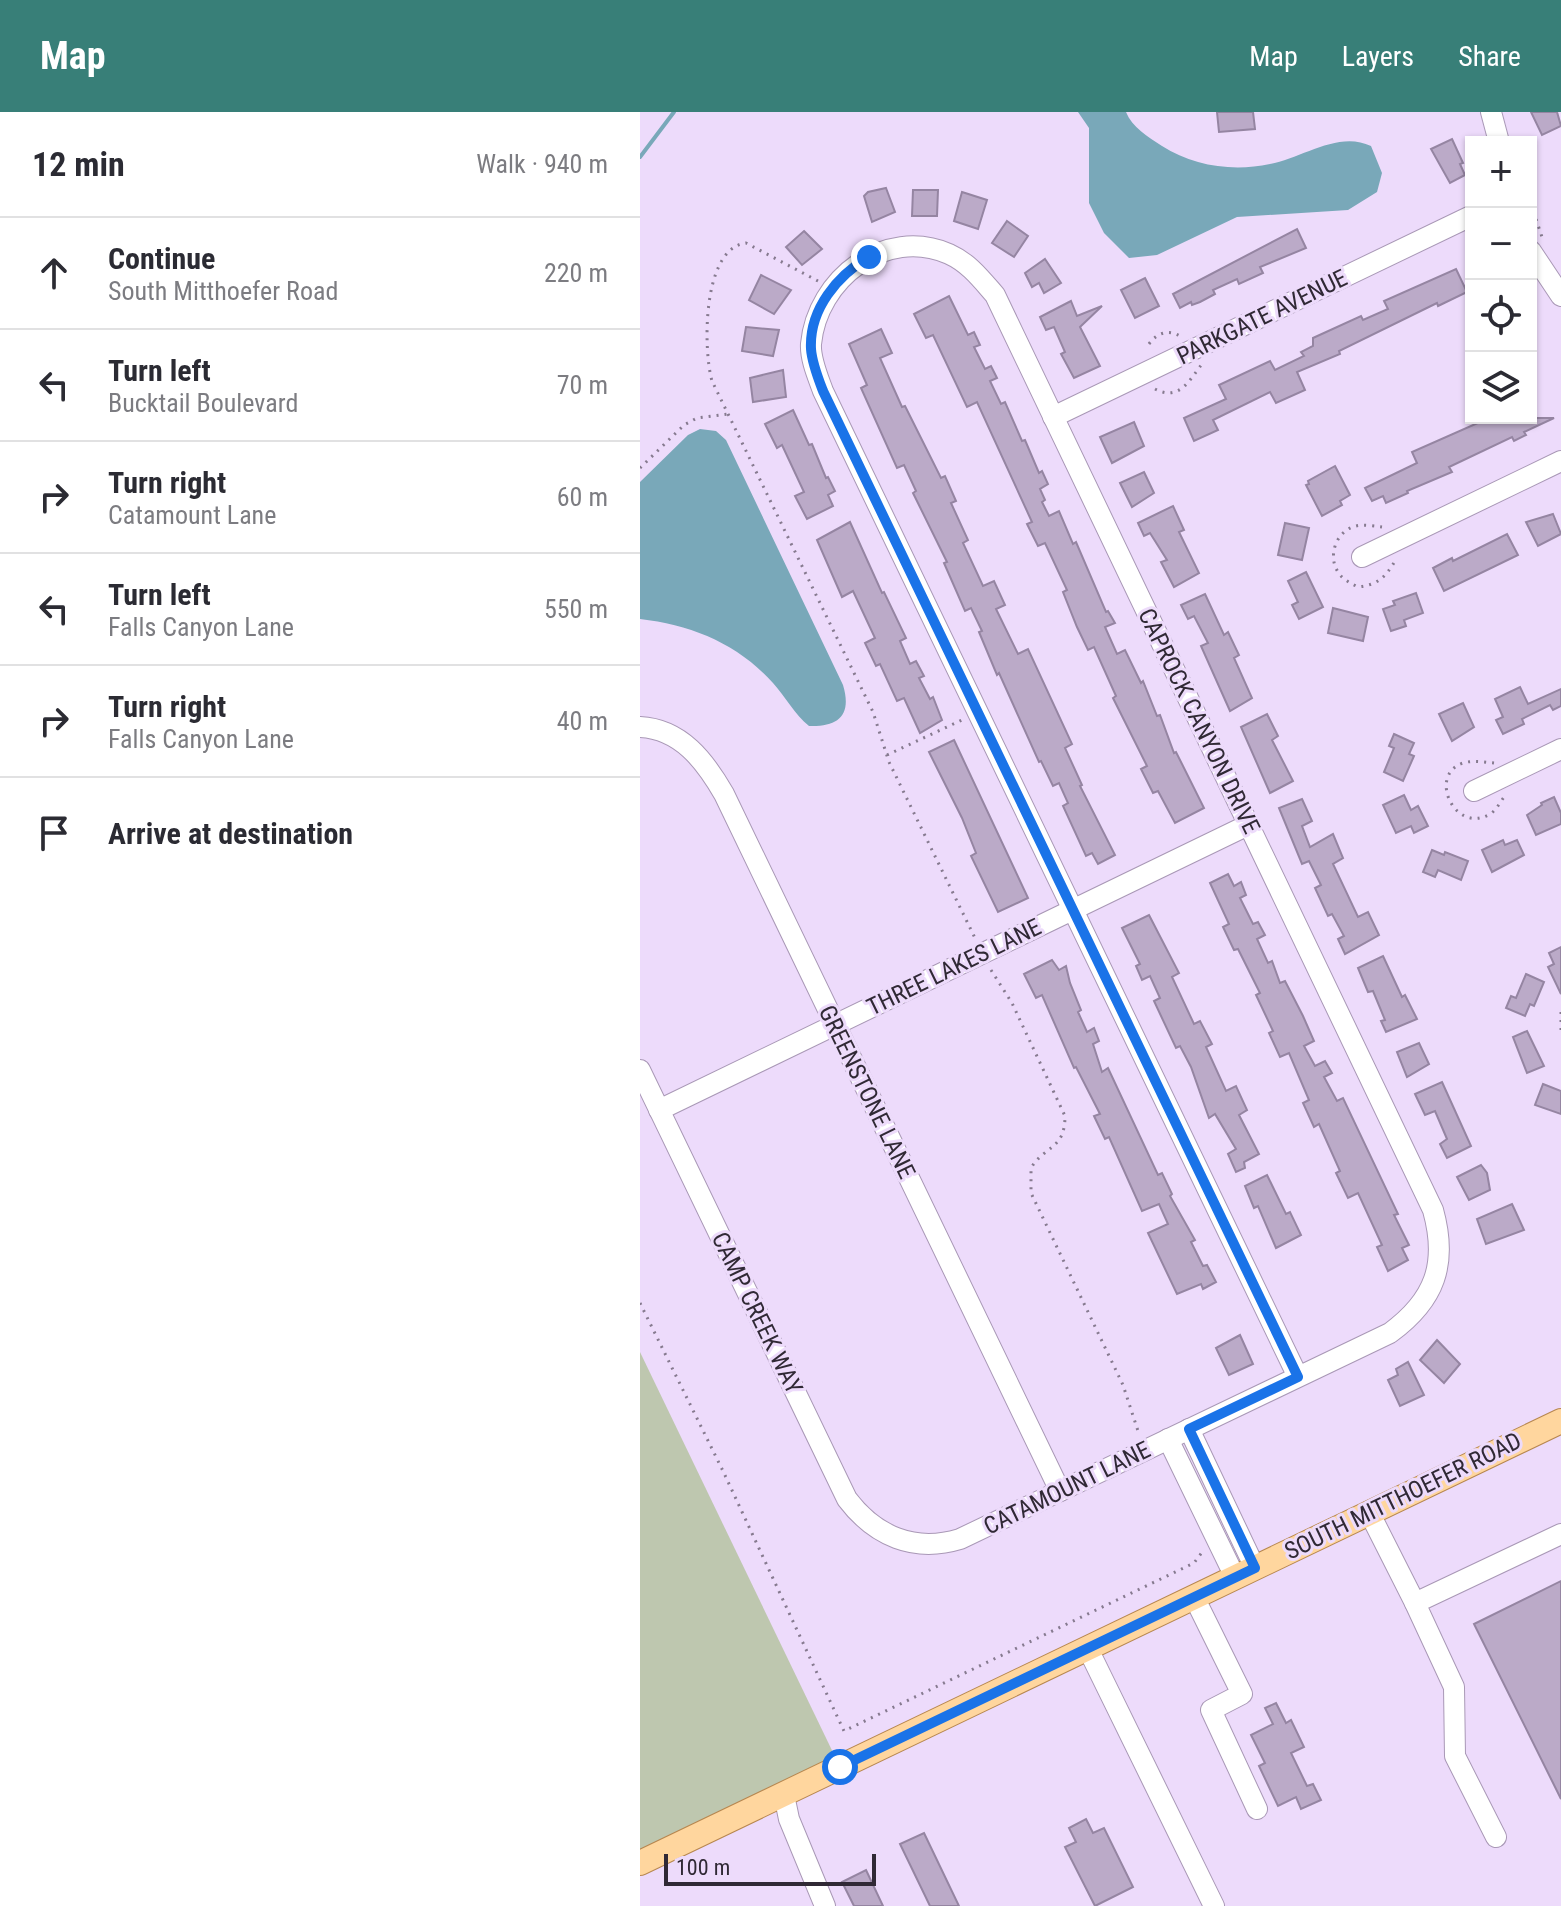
<!DOCTYPE html>
<meta charset="utf-8">
<style>
:root{--surface:#fff;--page:#f7f7f7;--text:#2b2b33;--muted:#7c7c81;--line:#e1e1e2;--accent:#387f78}
body{margin:0;font-family:"Roboto Condensed",sans-serif;background:var(--page);color:var(--text)}
.controls{position:absolute;right:24px;top:24px;display:grid;overflow:hidden;border-radius:0px;box-shadow:0 2px 6px #0004}
.controls button{width:72px;height:72px;display:grid;place-items:center;padding:0;border:0;border-bottom:2px solid var(--line);background:var(--surface);color:var(--text);font:40px sans-serif}
.scale{position:absolute;left:24px;bottom:20px;width:212px;box-sizing:border-box;padding-left:8px;border:4px solid #302935;border-top:0;font-size:22px;line-height:28px;white-space:nowrap;color:#302935;-webkit-text-stroke:6px #eddbfb;paint-order:stroke}
.stop{position:absolute;width:24px;height:24px;margin:-18px;border:6px solid #1a73e8;border-radius:50%;background:#fff}
.stop.end{background:#1a73e8;border-color:#fff;box-shadow:0 2px 8px #0008}
.list{margin:0;padding:0;list-style:none}
h2{display:flex;justify-content:space-between;align-items:center;height:104px;margin:0;padding:0 32px;font-size:34px}
h2 small{font-size:26px;font-weight:400;color:var(--muted)}
.list li{display:grid;grid-template-columns:52px 1fr auto;gap:24px;align-items:center;box-sizing:border-box;height:112px;padding:0 32px;border-top:2px solid var(--line)}
.list b{display:block;font-size:30px;white-space:nowrap}
.list p{margin:0;font-size:26px;white-space:nowrap;color:var(--muted)}
.list em{font-size:26px;font-style:normal;color:var(--muted)}
.icon{flex:none;width:44px;height:44px;fill:none;stroke:currentColor;stroke-width:2;stroke-linecap:round;stroke-linejoin:round}
.map{position:relative;flex:none;width:921px;height:1794px;overflow:hidden}
header{display:flex;align-items:center;gap:48px;box-sizing:border-box;height:112px;padding:0 40px;background:var(--accent);color:#fff}
header strong{font-size:38px}
nav{display:flex;gap:44px;margin-inline-start:auto;font-size:28px}
main{display:flex}
aside{flex:1;background:var(--surface)}
.map>svg:first-child{display:block}
</style>
<header>
<strong>Map</strong>
<nav><a>Map</a><a>Layers</a><a>Share</a></nav>
</header>
<main>
<aside>
<h2>12 min<small>Walk · 940 m</small></h2>
<ul class="list">
<li><svg class="icon" aria-label="ahead" viewBox="0 0 24 24"><path d="M12 20V5M6 11l6-6 6 6"/></svg><div><b>Continue</b><p>South Mitthoefer Road</p></div><em>220 m</em></li>
<li><svg class="icon" aria-label="left" viewBox="0 0 24 24"><path d="M17 20v-9H6M10 6l-5 5 5 5"/></svg><div><b>Turn left</b><p>Bucktail Boulevard</p></div><em>70 m</em></li>
<li><svg class="icon" aria-label="right" viewBox="0 0 24 24"><path d="M7 20v-9h11M14 6l5 5-5 5"/></svg><div><b>Turn right</b><p>Catamount Lane</p></div><em>60 m</em></li>
<li><svg class="icon" aria-label="left" viewBox="0 0 24 24"><path d="M17 20v-9H6M10 6l-5 5 5 5"/></svg><div><b>Turn left</b><p>Falls Canyon Lane</p></div><em>550 m</em></li>
<li><svg class="icon" aria-label="right" viewBox="0 0 24 24"><path d="M7 20v-9h11M14 6l5 5-5 5"/></svg><div><b>Turn right</b><p>Falls Canyon Lane</p></div><em>40 m</em></li>
<li><svg class="icon" aria-label="arrive" viewBox="0 0 24 24"><path d="M6 21V4h12l-3 4 3 4H6"/></svg><div><b>Arrive at destination</b></div></li>
</ul>
</aside>
<div class="map">
<svg width="921" height="1794" viewBox="0 0 921 1794">
<rect width="100%" height="100%" fill="#eddbfb"/>
<path fill="#bec7af" d="M0,1240L200,1655L0,1753Z"/>
<g fill="#79a8b9">
<path d="M438,0H486C492,15 508,25 522,34C553,54 593,60 630,52C662,46 699,18 731,34L742,61L737,80L708,98L597,105L517,143L489,146L464,121L449,91V16Z"/>
<path d="M60,317L76,319L86,328L203,573C212,603 199,615 169,614C155,603 145,584 133,571C98,532 52,513 0,507V370L48,323Z"/>
</g>
<g fill="none" stroke-linecap="round" stroke-linejoin="round">
<path stroke="#79a8b9" stroke-width="4" d="M0,45L34,0"/>
</g>
<g fill="#bbaac8" stroke="#9585a2" stroke-width="2">
<path d="M577,0H613L615,17L579,20Z"/>
<path d="M891,0H917L921,14L902,23Z"/>
<path d="M812,27L823,51L820,52L825,63L810,71L791,37Z"/>
<path d="M246,76L255,100L232,110L224,84L228,80Z"/>
<path d="M273,78H298L297,104H272Z"/>
<path d="M322,80L347,88L338,117L314,109Z"/>
<path d="M367,109L388,124L374,145L352,131Z"/>
<path d="M657,117L666,136L620,155L623,161L599,172L597,167L573,178L575,182L560,190L552,193L551,190L540,196L533,182Z"/>
<path d="M164,119L182,137L162,153L146,135Z"/>
<path d="M405,147L421,171L404,181L399,171L392,175L385,161Z"/>
<path d="M816,157L827,180L798,194L797,191L699,239L700,242L657,260L665,278L636,291L630,280L573,308L578,318L554,329L544,306L586,287L579,273L630,249L635,258L664,244L661,240L673,234V226L721,204L723,208L748,197L744,189Z"/>
<path d="M121,163L151,178L134,202L109,188Z"/>
<path d="M505,166L519,194L495,206L481,178Z"/>
<path d="M309,184L328,223L334,220L340,233L334,235L345,257L351,254L357,266L350,269L361,292L365,290L382,329L385,328L399,361L402,359L408,372L400,377L405,388L402,390L409,404L419,399L433,432L436,430L466,500L468,499L475,511L465,515L477,542L485,538L501,571L503,569L517,604L520,603L534,641L536,640L564,696L535,711L518,679L513,681L501,657L507,654L473,586L476,584L454,535L448,538L437,515L423,480L427,478L405,431L398,434L387,412L392,410L337,290L327,295L293,223L286,226L274,202Z"/>
<path d="M431,189L437,204L462,194L440,215L460,254L434,266L421,242L425,240L414,215L406,218L400,205Z"/>
<path d="M106,215L139,218L133,244L102,239Z"/>
<path d="M241,217L252,241L240,246L262,295L265,294L301,366L305,364L316,389L311,391L328,428L323,431L343,474L354,469L365,493L356,497L378,542L388,537L432,632L425,636L442,673L440,674L475,743L458,752L452,741L446,744L423,694L428,691L419,671L413,674L401,649L399,650L359,561L357,563L339,520L342,519L331,496L325,499L304,451L307,450L273,381L276,379L264,353L257,356L221,276L227,273L209,232Z"/>
<path d="M143,258L146,285L113,290L110,266Z"/>
<path d="M153,298L169,333L172,332L186,366L188,365L195,379L188,383L193,394L167,407L155,384L164,380L142,333L137,336L125,312Z"/>
<path d="M849,306H914L884,320L886,323L874,329L872,325L809,355L812,360L767,379L768,381L746,391L743,384L732,389L725,376L777,351L772,340Z"/>
<path d="M494,310L504,334L472,351L460,325Z"/>
<path d="M695,354L710,383L700,389L702,393L682,404L666,373L669,372L668,369Z"/>
<path d="M504,360L514,381L492,395L480,371Z"/>
<path d="M533,394L544,418L539,420L559,461L534,475L521,450L527,448L510,421L504,424L498,411Z"/>
<path d="M913,402L921,422L898,434L886,410Z"/>
<path d="M210,410L242,481L244,480L266,526L260,529L270,552L276,549L284,564L279,566L290,587L293,585L302,608L280,621L264,586L257,589L240,552L236,554L225,531L235,526L213,479L202,485L177,428Z"/>
<path d="M645,411L669,416L662,448L638,443Z"/>
<path d="M867,422L878,443L804,479L793,456L812,446L813,449Z"/>
<path d="M666,460L683,495L659,507L652,493L658,490L648,469Z"/>
<path d="M776,481L783,501L764,508L766,514L751,519L743,497L755,493L753,489Z"/>
<path d="M565,482L584,523L588,520L599,543L594,546L612,586L590,599L561,534L568,531L554,504L548,507L541,493Z"/>
<path d="M693,496L728,505L723,529L688,521Z"/>
<path d="M880,575L888,592L921,577V594L913,598L910,593L882,607L884,612L863,622L856,608L863,605L855,587Z"/>
<path d="M823,591L834,615L812,629L799,602Z"/>
<path d="M627,602L638,624L632,628L653,669L630,681L601,615Z"/>
<path d="M754,622L774,631L769,642L774,644L763,669L744,660L754,636L749,634Z"/>
<path d="M314,628L388,786L358,800L331,744L336,741L322,706L289,640Z"/>
<path d="M764,683L771,698L778,694L788,714L774,721L771,714L756,721L743,693Z"/>
<path d="M914,685L921,701V712L896,723L887,703L902,693L901,691Z"/>
<path d="M662,687L672,709L662,714L670,735L693,722L703,746L693,752L718,805L728,800L739,823L705,842L698,827L704,824L692,802L688,804L675,776L681,773L669,749L662,752L639,696Z"/>
<path d="M863,728L865,733L877,728L884,743L852,760L842,738Z"/>
<path d="M792,738L804,743L805,740L828,749L821,768L798,758L795,765L783,760Z"/>
<path d="M588,762L594,774L601,770L606,783L600,786L613,812L618,810L625,823L617,827L628,851L632,849L640,871L645,869L663,904L674,929L664,934L675,954L685,949L692,961L684,965L697,989L703,986L758,1102L754,1103L769,1133L762,1136L768,1148L748,1159L737,1135L742,1133L718,1081L708,1086L696,1061L700,1059L679,1012L674,1015L663,991L669,988L649,941L640,945L629,921L633,919L616,883L620,881L598,837L594,838L583,815L589,812L570,771Z"/>
<path d="M509,803L539,861L532,865L554,912L560,909L572,932L566,935L586,979L596,974L607,998L599,1003L619,1042L604,1050L605,1056L596,1060L588,1042L596,1037L575,1002L569,1006L551,955L540,934L536,936L514,889L520,886L510,864L502,868L496,854L500,852L482,816Z"/>
<path d="M921,835V882L908,855L914,852L909,841Z"/>
<path d="M743,844L762,885L765,883L777,907L746,920L741,909L745,908L733,879L728,880L718,856Z"/>
<path d="M412,848L419,858L426,854L430,871L441,898L438,900L447,920L454,916L459,929L453,932L462,960L468,956L518,1063L522,1061L532,1082L530,1084L555,1128L551,1130L563,1154L567,1153L576,1170L563,1177L561,1172L537,1182L508,1121L528,1112L519,1092L502,1099L469,1025L465,1027L454,1004L460,1002L436,955L434,956L402,883L396,886L384,862Z"/>
<path d="M886,862L904,870L894,894L890,892L885,904L866,896L871,884L876,886Z"/>
<path d="M887,919L904,954L887,961L873,925Z"/>
<path d="M779,931L789,952L767,965L757,940Z"/>
<path d="M802,970L831,1034L807,1046L800,1032L807,1027L795,999L785,1003L775,982Z"/>
<path d="M903,972L921,979V1002L895,993Z"/>
<path d="M841,1053L847,1061L850,1078L829,1088L817,1065Z"/>
<path d="M627,1063L646,1102L650,1100L661,1123L636,1136L618,1094L614,1096L605,1074Z"/>
<path d="M872,1092L884,1118L846,1132L837,1107Z"/>
<path d="M600,1223L613,1252L589,1263L576,1236Z"/>
<path d="M797,1228L820,1252L804,1271L780,1248Z"/>
<path d="M768,1250L784,1283L760,1294L748,1268L758,1263L756,1257Z"/>
<path d="M921,1469V1687L834,1512Z"/>
<path d="M636,1591L646,1611L651,1608L664,1635L651,1641L667,1674L673,1672L681,1688L661,1697L656,1685L638,1694L619,1654L625,1651L611,1623L633,1612L625,1596Z"/>
<path d="M446,1707L453,1721L464,1716L493,1775L455,1794L425,1735L436,1730L429,1716Z"/>
<path d="M284,1721L319,1794H290L260,1732Z"/>
<path d="M226,1758L243,1794H214L202,1770Z"/>
</g>
<g fill="none" stroke-linecap="round" stroke-linejoin="round">
<defs>
<g id="minor">
<path d="M851,0L859,30"/>
<path d="M891,139L921,184"/>
<path d="M413,305L831,104"/>
<path d="M722,445L921,349"/>
<path d="M0,615C41,617 65,649 84,682L420,1379"/>
<path d="M834,679L921,637"/>
<path d="M0,958L207,1387C235,1424 274,1441 320,1427L750,1221C795,1188 808,1152 793,1098L355,183C341,167 329,151 309,142C245,114 177,167 171,232C170,247 178,265 183,279L658,1265"/>
<path d="M19,998L608,713"/>
<path d="M549,1317L615,1456"/>
<path d="M528,1327L595,1465"/>
<path d="M729,1400L775,1491"/>
<path d="M554,1485L602,1582L571,1598L617,1697"/>
<path d="M448,1537L574,1794"/>
<path d="M144,1683L149,1707L185,1794"/>
<path d="M856,1725L815,1644L814,1575L775,1491L921,1422"/>
</g>
<path id="major" d="M0,1751L921,1309"/>
</defs>
<use href="#minor" stroke="#a998b6" stroke-width="22"/>
<use href="#major" stroke="#b78750" stroke-width="26"/>
<g stroke="#867a8f" stroke-width="3" stroke-dasharray="2 6" stroke-linecap="butt">
<path d="M891,92L902,125"/>
<path d="M178,169L106,131C62,136 63,238 72,269L233,600L249,650L335,826"/>
<path d="M509,232C517,221 528,217 540,224"/>
<path d="M515,277C540,290 550,267 562,252"/>
<path d="M0,356L44,313L57,306L88,302"/>
<path d="M742,415C734,414 724,412 716,414C697,418 687,443 698,460C702,467 710,471 718,475C737,473 745,466 755,449"/>
<path d="M247,643L324,607"/>
<path d="M854,651C844,650 833,648 823,651C787,663 815,723 850,702C857,698 860,689 866,683"/>
<path d="M351,858L372,891L425,1004C425,1038 405,1033 391,1056V1081L483,1273L499,1322"/>
<path d="M921,900V920"/>
<path d="M0,1191L83,1359L204,1619L554,1451L563,1439"/>
</g>
<use href="#minor" stroke="#fff" stroke-width="20"/>
<use href="#major" stroke="#ffd69e" stroke-width="24"/>
</g>
<g fill="none" stroke-linecap="round" stroke-linejoin="round">
<path stroke="#1a73e8" stroke-width="10" d="M200,1655L615,1456L549,1317L658,1265L183,279C178,266 172,251 171,237C169,197 198,163 229,145"/>
</g>
<g text-anchor="middle" dominant-baseline="central" stroke-width="6" stroke-linejoin="round" paint-order="stroke">
<g font-size="24" fill="#302935" stroke="#eddbfb">
<text transform="translate(622 205) rotate(-26)">PARKGATE AVENUE</text>
<text transform="translate(559 609) rotate(64)">CAPROCK CANYON DRIVE</text>
<text transform="translate(314 855) rotate(-26)">THREE LAKES LANE</text>
<text transform="translate(227 980) rotate(64)">GREENSTONE LANE</text>
<text transform="translate(117 1201) rotate(64)">CAMP CREEK WAY</text>
<text transform="translate(427 1376) rotate(-26)">CATAMOUNT LANE</text>
<text transform="translate(763 1384) rotate(-26)">SOUTH MITTHOEFER ROAD</text>
</g>
</g>
</svg>
<div class="controls">
<button>+</button>
<button>−</button>
<button><svg class="icon" aria-label="locate" viewBox="0 0 24 24"><circle cx="12" cy="12" r="6"/><path d="M12 2v4M12 18v4M2 12h4M18 12h4"/></svg></button>
<button><svg class="icon" aria-label="layers" viewBox="0 0 24 24"><path d="M12 4l9 5-9 5-9-5zM3 14l9 5 9-5"/></svg></button>
</div>
<div class="scale">100 m</div>
<div class="stop" style="left:200px;top:1655px"></div>
<div class="stop end" style="left:229px;top:145px"></div>
</div>
</main>
